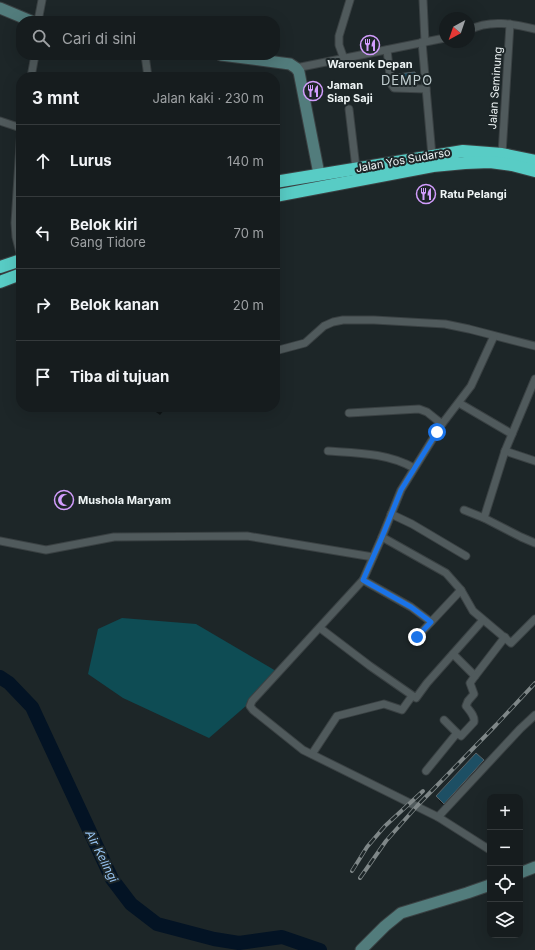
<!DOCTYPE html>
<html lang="id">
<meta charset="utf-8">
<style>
:root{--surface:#161c1e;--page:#23292b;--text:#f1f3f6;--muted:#9ea1a4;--line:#353a3c}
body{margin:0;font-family:Inter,sans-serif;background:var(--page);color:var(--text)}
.controls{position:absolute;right:12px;bottom:12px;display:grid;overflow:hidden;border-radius:8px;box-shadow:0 4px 16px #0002}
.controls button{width:36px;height:36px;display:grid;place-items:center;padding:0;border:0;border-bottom:1px solid var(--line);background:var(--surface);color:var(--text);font:20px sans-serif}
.compass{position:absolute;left:439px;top:12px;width:36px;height:36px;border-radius:50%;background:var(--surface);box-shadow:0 4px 16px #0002;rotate:220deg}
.stop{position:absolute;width:12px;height:12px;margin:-9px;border:3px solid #1a73e8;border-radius:50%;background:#fff}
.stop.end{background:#1a73e8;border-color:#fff;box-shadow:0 1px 4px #0008}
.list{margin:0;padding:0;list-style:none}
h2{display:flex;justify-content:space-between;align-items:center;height:52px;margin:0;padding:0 16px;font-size:17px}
h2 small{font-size:13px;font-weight:400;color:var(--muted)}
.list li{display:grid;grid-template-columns:26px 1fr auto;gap:12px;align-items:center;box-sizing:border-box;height:72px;padding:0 16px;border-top:1px solid var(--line)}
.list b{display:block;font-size:15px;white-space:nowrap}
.list p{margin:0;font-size:13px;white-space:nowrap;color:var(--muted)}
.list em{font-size:13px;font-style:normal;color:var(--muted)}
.icon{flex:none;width:22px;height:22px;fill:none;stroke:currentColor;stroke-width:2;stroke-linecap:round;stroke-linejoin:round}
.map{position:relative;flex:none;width:535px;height:950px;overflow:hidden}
.search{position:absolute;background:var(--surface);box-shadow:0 4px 16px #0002;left:16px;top:16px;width:264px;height:44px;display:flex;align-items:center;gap:10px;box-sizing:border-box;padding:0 14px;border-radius:16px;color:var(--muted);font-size:15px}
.panel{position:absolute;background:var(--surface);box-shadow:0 4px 16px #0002;left:16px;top:72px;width:264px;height:340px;border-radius:16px}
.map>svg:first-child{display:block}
</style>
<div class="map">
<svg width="535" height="950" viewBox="0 0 535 950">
<rect width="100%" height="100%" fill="#1d2628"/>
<path fill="#0e4c54" d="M122,618L196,624L276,671L247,705L209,738L123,698L88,674L98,629Z"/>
<g fill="#0007">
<path d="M415,73L417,77L418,87L401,86L399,83Z"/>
<path d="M149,407H163L165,409L160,415Z"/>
<path d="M476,754L484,761L487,766L447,808L440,802L437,796Z"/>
</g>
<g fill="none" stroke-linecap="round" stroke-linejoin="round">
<path stroke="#031324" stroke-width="14" d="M0,677L9,683L32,707L112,879L131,904L157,924L214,939L239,943L282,937L320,950"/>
</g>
<g fill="#1d4f64" stroke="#596267">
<path d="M415,72L417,84L398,83L397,74Z"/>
<path d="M476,753L484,760L444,804L436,796Z"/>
</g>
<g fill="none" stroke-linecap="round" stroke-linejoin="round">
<defs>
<g id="street">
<path d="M423,0L425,42"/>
<path d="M38,21L42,0"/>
<path d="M469,30C490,19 513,24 535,29"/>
<path d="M422,42L432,156"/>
<path d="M387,50L391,84L394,88L426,89"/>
<path d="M145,55L148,77"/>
<path d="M344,59L339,45V36L350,0"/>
<path d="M296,68L445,38"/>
<path d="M31,77L35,55"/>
<path d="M349,109L356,168"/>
<path d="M0,121L21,128"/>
<path d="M21,129L15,223L16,237L21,257"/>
<path d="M502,154L510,24"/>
<path d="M275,351L305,343L324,326L333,322L343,320H374L445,324L469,329L535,346"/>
<path d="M459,403L512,434"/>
<path d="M349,413L419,409L427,412L442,424"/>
<path d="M328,451C357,453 388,453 414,468"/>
<path d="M505,451L535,461"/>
<path d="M464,510L484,518L521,537L535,543"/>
<path d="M391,514L412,524L466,556"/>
<path d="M484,518L505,451L535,379"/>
<path d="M382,537L446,573L461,590L473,611L511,643L535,619"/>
<path d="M0,541L46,550L114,537L247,536L373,557"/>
<path d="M363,580L411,607L431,622L461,590"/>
<path d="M320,628L370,666L416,698L427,683L483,620"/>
<path d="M417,637L431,622"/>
<path d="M453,654L475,676L505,637"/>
<path d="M444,720L457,733"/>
<path d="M312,754L337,716L384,704L402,710L412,696"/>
<path d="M426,771L457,733L461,736L474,722C475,716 470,711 466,706L468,701L474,694L470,683L475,676"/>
<path d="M438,817L520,729L535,715"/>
<path d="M490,850L438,817L303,750L253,710L250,706L252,701L363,580L382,537L401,490L442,424L471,386L494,336"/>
</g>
<g id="secondary">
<path d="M0,8L31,21"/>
<path d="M221,55L290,64L296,68L299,72L319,174"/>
<path d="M520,873L535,867"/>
<path d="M361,950L385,926L401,913L467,893L490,885"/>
</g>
<g id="highway">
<path d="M275,182L463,151L502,154L535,161"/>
<path d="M275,196L433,166L465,163L490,162L512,165L535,171"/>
<path d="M0,267L21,260"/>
<path d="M0,282L21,274"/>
</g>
</defs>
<use href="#street" stroke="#3a4143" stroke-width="9"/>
<use href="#secondary" stroke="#3a4143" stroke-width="13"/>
<use href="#highway" stroke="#3a4143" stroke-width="14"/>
<use href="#street" stroke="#505a5c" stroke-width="7"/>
<use href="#secondary" stroke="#527c7c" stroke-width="11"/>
<use href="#highway" stroke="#58ccc5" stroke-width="12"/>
<defs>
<g id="rail">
<path d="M352,871L367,847L385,826L423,791"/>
<path d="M360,878L386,841L417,806L496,725L535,683"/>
</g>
</defs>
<use href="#rail" stroke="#7f8788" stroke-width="4"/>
<use href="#rail" stroke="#1d2628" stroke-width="2.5" stroke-dasharray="8" stroke-linecap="butt"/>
</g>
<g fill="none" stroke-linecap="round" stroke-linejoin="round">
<path stroke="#1a73e8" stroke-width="5" d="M417,637L431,622L411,607L363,580L382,537L401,490L437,432"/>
</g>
<defs>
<symbol id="restaurant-ring" viewBox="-11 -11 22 22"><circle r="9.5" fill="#1d2628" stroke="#d29dfd" stroke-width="1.5"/><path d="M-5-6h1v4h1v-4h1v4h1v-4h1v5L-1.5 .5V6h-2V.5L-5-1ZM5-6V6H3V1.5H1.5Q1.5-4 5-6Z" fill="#d29dfd"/></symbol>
<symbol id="mosque-ring" viewBox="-11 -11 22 22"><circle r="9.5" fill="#1d2628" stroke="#d29dfd" stroke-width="1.5"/><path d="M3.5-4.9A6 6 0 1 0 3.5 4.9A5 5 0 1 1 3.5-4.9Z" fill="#d29dfd"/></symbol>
</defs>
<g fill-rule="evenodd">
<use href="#restaurant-ring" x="359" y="34" width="22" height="22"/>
<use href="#restaurant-ring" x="302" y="80" width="22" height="22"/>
<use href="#restaurant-ring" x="415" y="183" width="22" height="22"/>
<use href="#mosque-ring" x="53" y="489" width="22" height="22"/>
</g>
<g text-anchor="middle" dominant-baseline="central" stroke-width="4" stroke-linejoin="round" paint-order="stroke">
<g font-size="11" font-weight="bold" fill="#eef4f5" stroke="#1d2628" text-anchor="start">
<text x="370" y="64" text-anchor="middle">Waroenk Depan</text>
<text x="327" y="85">Jaman<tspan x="327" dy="13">Siap Saji</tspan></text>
<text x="440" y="194">Ratu Pelangi</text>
<text x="78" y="500">Mushola Maryam</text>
</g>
<g font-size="11" fill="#eef4f5" stroke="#1d2628">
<text transform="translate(495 88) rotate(-86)">Jalan Seminung</text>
<text transform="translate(403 160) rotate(-10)">Jalan Yos Sudarso</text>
</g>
<g font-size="12" font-style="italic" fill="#96c3f1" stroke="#1d2628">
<text transform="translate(102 856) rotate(63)">Air Kelingi</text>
</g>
<g font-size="13" letter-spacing="1" fill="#c3d0d2" stroke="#1d2628">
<text x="407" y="80">DEMPO</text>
</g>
</g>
</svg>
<div class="controls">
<button>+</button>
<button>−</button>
<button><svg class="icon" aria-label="locate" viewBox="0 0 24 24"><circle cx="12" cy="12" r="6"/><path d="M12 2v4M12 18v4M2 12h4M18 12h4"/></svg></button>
<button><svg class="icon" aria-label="layers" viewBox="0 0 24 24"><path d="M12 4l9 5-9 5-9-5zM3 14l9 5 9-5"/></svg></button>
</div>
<svg class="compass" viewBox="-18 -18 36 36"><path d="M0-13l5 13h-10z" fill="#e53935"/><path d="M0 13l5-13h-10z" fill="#9ea1a4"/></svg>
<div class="stop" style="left:437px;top:432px"></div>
<div class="stop end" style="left:417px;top:637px"></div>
<div class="search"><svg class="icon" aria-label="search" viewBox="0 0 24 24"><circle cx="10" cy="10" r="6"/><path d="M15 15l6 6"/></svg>Cari di sini</div>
<section class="panel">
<h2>3 mnt<small>Jalan kaki · 230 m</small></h2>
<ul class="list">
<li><svg class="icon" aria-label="ahead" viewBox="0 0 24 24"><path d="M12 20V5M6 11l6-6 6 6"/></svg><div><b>Lurus</b></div><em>140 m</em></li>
<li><svg class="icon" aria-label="left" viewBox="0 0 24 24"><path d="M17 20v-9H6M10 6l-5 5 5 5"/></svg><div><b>Belok kiri</b><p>Gang Tidore</p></div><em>70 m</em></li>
<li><svg class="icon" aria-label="right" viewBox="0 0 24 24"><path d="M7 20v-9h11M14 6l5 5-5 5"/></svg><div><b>Belok kanan</b></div><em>20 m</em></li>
<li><svg class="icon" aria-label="arrive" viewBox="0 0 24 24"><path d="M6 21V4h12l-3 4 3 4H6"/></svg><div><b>Tiba di tujuan</b></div></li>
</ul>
</section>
</div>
